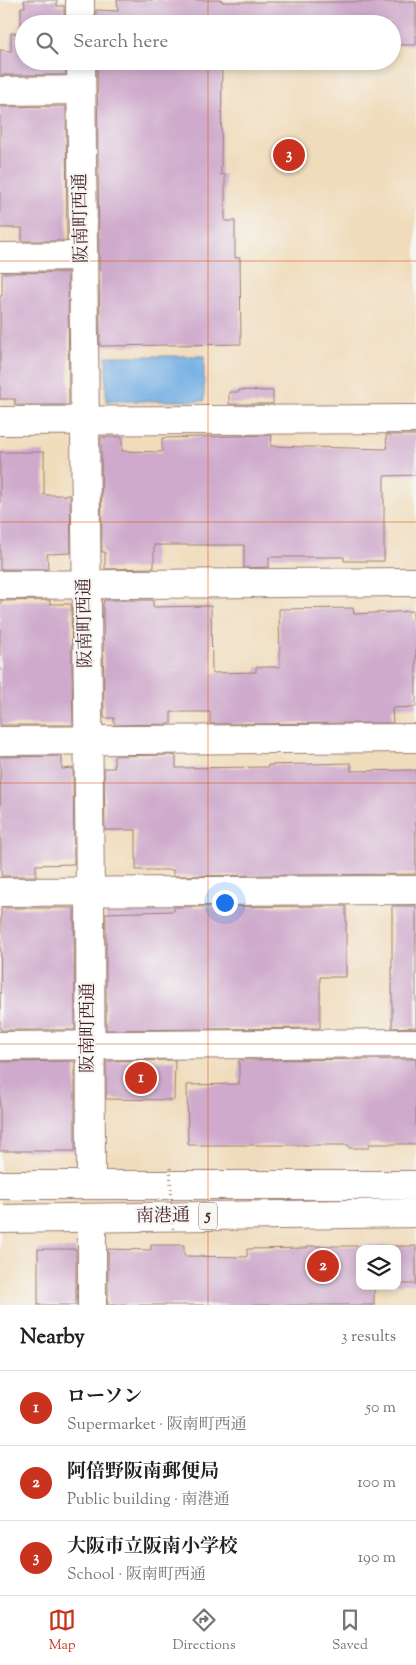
<!DOCTYPE html>
<meta charset="utf-8">
<style>
:root{--surface:#fff;--page:#f2f2f2;--text:#222;--muted:#767676;--line:#e0e0e0;--accent:#c8321e}
body{margin:0;font-family:"Sorts Mill Goudy","Noto Serif JP",serif;background:var(--page);color:var(--text)}
.controls{position:absolute;right:15px;bottom:15px;display:grid;overflow:hidden;border-radius:10px;box-shadow:0 2px 8px #0003}
.controls button{width:45px;height:45px;display:grid;place-items:center;padding:0;border:0;border-bottom:1px solid var(--line);background:var(--surface);color:var(--text);font:25px sans-serif}
.you{position:absolute;left:224px;top:902px;width:18px;height:18px;margin:-12px;border:4px solid #fff;border-radius:50%;background:#1a73e8;box-shadow:0 0 0 8px #1a73e833}
.badge{display:grid;place-items:center;width:32px;height:32px;border-radius:50%;background:var(--accent);color:#fff;font-size:16px;font-weight:700}
.pin{position:absolute;translate:-50% -50%;border:2px solid #fff;box-shadow:0 1px 5px #0006}
.list{margin:0;padding:0;list-style:none}
h2{display:flex;justify-content:space-between;align-items:center;height:65px;margin:0;padding:0 20px;font-size:21px}
h2 small{font-size:16px;font-weight:400;color:var(--muted)}
.list li{display:grid;grid-template-columns:32px 1fr auto;gap:15px;align-items:center;box-sizing:border-box;height:75px;padding:0 20px;border-top:1px solid var(--line)}
.list b{display:block;font-size:19px;white-space:nowrap}
.list p{margin:0;font-size:16px;white-space:nowrap;color:var(--muted)}
.list em{font-size:16px;font-style:normal;color:var(--muted)}
.icon{flex:none;width:28px;height:28px;fill:none;stroke:currentColor;stroke-width:2;stroke-linecap:round;stroke-linejoin:round}
.map{position:relative;flex:none;width:416px;height:1305px;overflow:hidden}
.search{position:absolute;background:var(--surface);box-shadow:0 2px 8px #0003;left:15px;right:15px;top:15px;height:55px;display:flex;align-items:center;gap:12px;box-sizing:border-box;padding:0 18px;border-radius:28px;color:var(--muted);font-size:19px}
.sheet{height:290px;background:var(--surface)}
nav{display:flex;justify-content:space-around;align-items:center;box-sizing:border-box;height:70px;border-top:1px solid var(--line);background:var(--surface);font-size:14px;color:var(--muted)}
nav a{display:grid;justify-items:center;gap:2px}
nav .on{color:var(--accent)}
.map>svg:first-child{display:block}
</style>
<div class="map">
<svg width="416" height="1305" viewBox="0 0 416 1305">
<rect width="100%" height="100%" fill="#f6f6f2"/>
<filter id="ink" filterUnits="userSpaceOnUse"><feTurbulence type="fractalNoise" baseFrequency=".02" numOctaves="2"/><feDisplacementMap in="SourceGraphic" scale="10" xChannelSelector="R" yChannelSelector="G"/><feConvolveMatrix kernelMatrix="1 2 1 2 8 2 1 2 1" color-interpolation-filters="sRGB"/></filter>
<filter id="wash" filterUnits="userSpaceOnUse"><feTurbulence type="fractalNoise" baseFrequency=".0096" numOctaves="4" result="noise"/><feDisplacementMap in="SourceGraphic" scale="20" xChannelSelector="R" yChannelSelector="G"/><feGaussianBlur stdDeviation="1.12" result="paint"/><feColorMatrix in="noise" values="0 0 0 0 0 0 0 0 0 0 0 0 0 0 0 0 0 1.4 0 .05"/><feComposite in="paint" operator="in"/></filter>
<g filter="url(#wash)">
<rect width="100%" height="100%" fill="#f0dcbb"/>
<rect fill="#72aee3" stroke="#5e6687" x="106" y="356" width="98" height="45"/>
<g id="blocks">
<g fill="#cfaacc">
<path d="M24,0H57V6H64V24H24V61H65L66,75H0V50L11,51V33H21V7H25Z"/>
<path d="M117,0H222V2H416V45H392V24H96V10L118,11Z"/>
<path d="M97,61H222L221,175L225,174V221H235V258H240L241,344L100,346Z"/>
<path d="M66,106L67,241H22V228H0V107Z"/>
<path d="M68,272L69,405H15V399H0V296H2V273Z"/>
<path d="M239,390L273,391V404H229V392H239Z"/>
<path d="M272,435L271,446L387,449L386,435H416V475L384,476V561H344V557H269V567L244,568V545H154V568L105,569V552H102L101,437H122V451L162,452V438Z"/>
<path d="M0,452H44V495H70L71,553L47,554L48,569H0Z"/>
<path d="M50,600V604H71L73,725H0V601Z"/>
<path d="M104,600H153V607L211,606L212,673L256,672V667H280L279,609L353,608L354,614L413,611V620H416V707L392,708L393,723L210,724V712H171V724L114,725V718H104L103,604Z"/>
<path d="M171,755L176,756V768L268,767V765L351,763V771L416,770V874L173,876V870H136V830H105L104,768H114V756Z"/>
<path d="M62,756V769L73,768L74,864L36,865V876H1L0,757Z"/>
<path d="M346,906V977H320V1028L106,1030V913L174,911V907Z"/>
<path d="M392,906H416V1027L392,1028Z"/>
<path d="M1,908H74L75,1030H0Z"/>
<path d="M416,1059V1144H369V1148H349V1145H188L187,1085L239,1084V1060Z"/>
<path d="M175,1060L174,1100L106,1099V1061Z"/>
<path d="M75,1061V1151H0V1062Z"/>
<path d="M151,1245H184V1256L247,1257V1249L307,1248V1246H416V1284H397V1249H360V1286H374V1305H108V1249L151,1250Z"/>
<rect x="38" y="1249" width="38" height="56"/>
</g>
</g>
</g>
<g filter="url(#ink)">
<use href="#blocks" fill-opacity="0" stroke="#9d7e73" stroke-width="1"/>
<g fill="none" stroke-linecap="round" stroke-linejoin="round">
<defs>
<g id="minor">
<path d="M80,0V24"/>
<path d="M81,61L90,891L91,1185"/>
<path d="M0,91L81,90"/>
<path d="M0,257L82,256"/>
<path d="M0,421L416,419"/>
<path d="M0,585L416,582"/>
<path d="M0,741L416,738"/>
<path d="M0,892L416,890"/>
<path d="M0,1046L416,1043"/>
<path d="M92,1305V1218"/>
</g>
<g id="major">
<path d="M0,1185H416"/>
<path d="M0,1219L416,1213"/>
</g>
</defs>
<use href="#minor" stroke="#9d7e73" stroke-width="30"/>
<use href="#major" stroke="#9d7e73" stroke-width="30"/>
<use href="#minor" stroke="#fff" stroke-width="28"/>
<use href="#major" stroke="#fff" stroke-width="28"/>
<path stroke="#9d7e73" stroke-width="3" stroke-dasharray="1 4" stroke-linecap="butt" d="M170,1168L173,1229"/>
</g>
</g>
<path fill="none" stroke="#d8530f" stroke-width="1" stroke-opacity="0.55" d="M208,0V24M208,61V1305M0,261H416M0,522H416M0,783H416M0,1044H416"/>
<g text-anchor="middle" dominant-baseline="central" stroke-width="4.5" stroke-linejoin="round" paint-order="stroke">
<rect fill="#f6f6f2" stroke="#7e6067" stroke-width="1" x="199" y="1202.5" width="18" height="27" rx="4"/>
<g font-size="16" font-weight="bold" fill="#4a1f2b">
<text x="208" y="1216">5</text>
</g>
<g font-size="18" fill="#4a1f2b" stroke="#f6f6f2">
<text transform="translate(82 218) rotate(-91)">阪南町西通</text>
<text transform="translate(86 623) rotate(-91)">阪南町西通</text>
<text transform="translate(89 1028) rotate(-90)">阪南町西通</text>
<text transform="translate(163 1217) rotate(-1)">南港通</text>
</g>
</g>
</svg>
<div class="controls">
<button><svg class="icon" aria-label="layers" viewBox="0 0 24 24"><path d="M12 4l9 5-9 5-9-5zM3 14l9 5 9-5"/></svg></button>
</div>
<div class="you"></div>
<div class="pin badge" style="left:141px;top:1078px">1</div>
<div class="pin badge" style="left:323px;top:1266px">2</div>
<div class="pin badge" style="left:289px;top:155px">3</div>
<div class="search"><svg class="icon" aria-label="search" viewBox="0 0 24 24"><circle cx="10" cy="10" r="6"/><path d="M15 15l6 6"/></svg>Search here</div>
</div>
<section class="sheet">
<h2>Nearby<small>3 results</small></h2>
<ul class="list">
<li><span class="badge">1</span><div><b>ローソン</b><p>Supermarket · 阪南町西通</p></div><em>50 m</em></li>
<li><span class="badge">2</span><div><b>阿倍野阪南郵便局</b><p>Public building · 南港通</p></div><em>100 m</em></li>
<li><span class="badge">3</span><div><b>大阪市立阪南小学校</b><p>School · 阪南町西通</p></div><em>190 m</em></li>
</ul>
</section>
<nav>
<a class="on"><svg class="icon" aria-label="map" viewBox="0 0 24 24"><path d="M3 6l6-2 6 2 6-2v14l-6 2-6-2-6 2zM9 4v14M15 6v14"/></svg>Map</a>
<a><svg class="icon" aria-label="directions" viewBox="0 0 24 24"><path d="M12 3l9 9-9 9-9-9zM9 14v-3h6M13 9l2 2-2 2"/></svg>Directions</a>
<a><svg class="icon" aria-label="saved" viewBox="0 0 24 24"><path d="M7 4h10v16l-5-4-5 4z"/></svg>Saved</a>
</nav>
